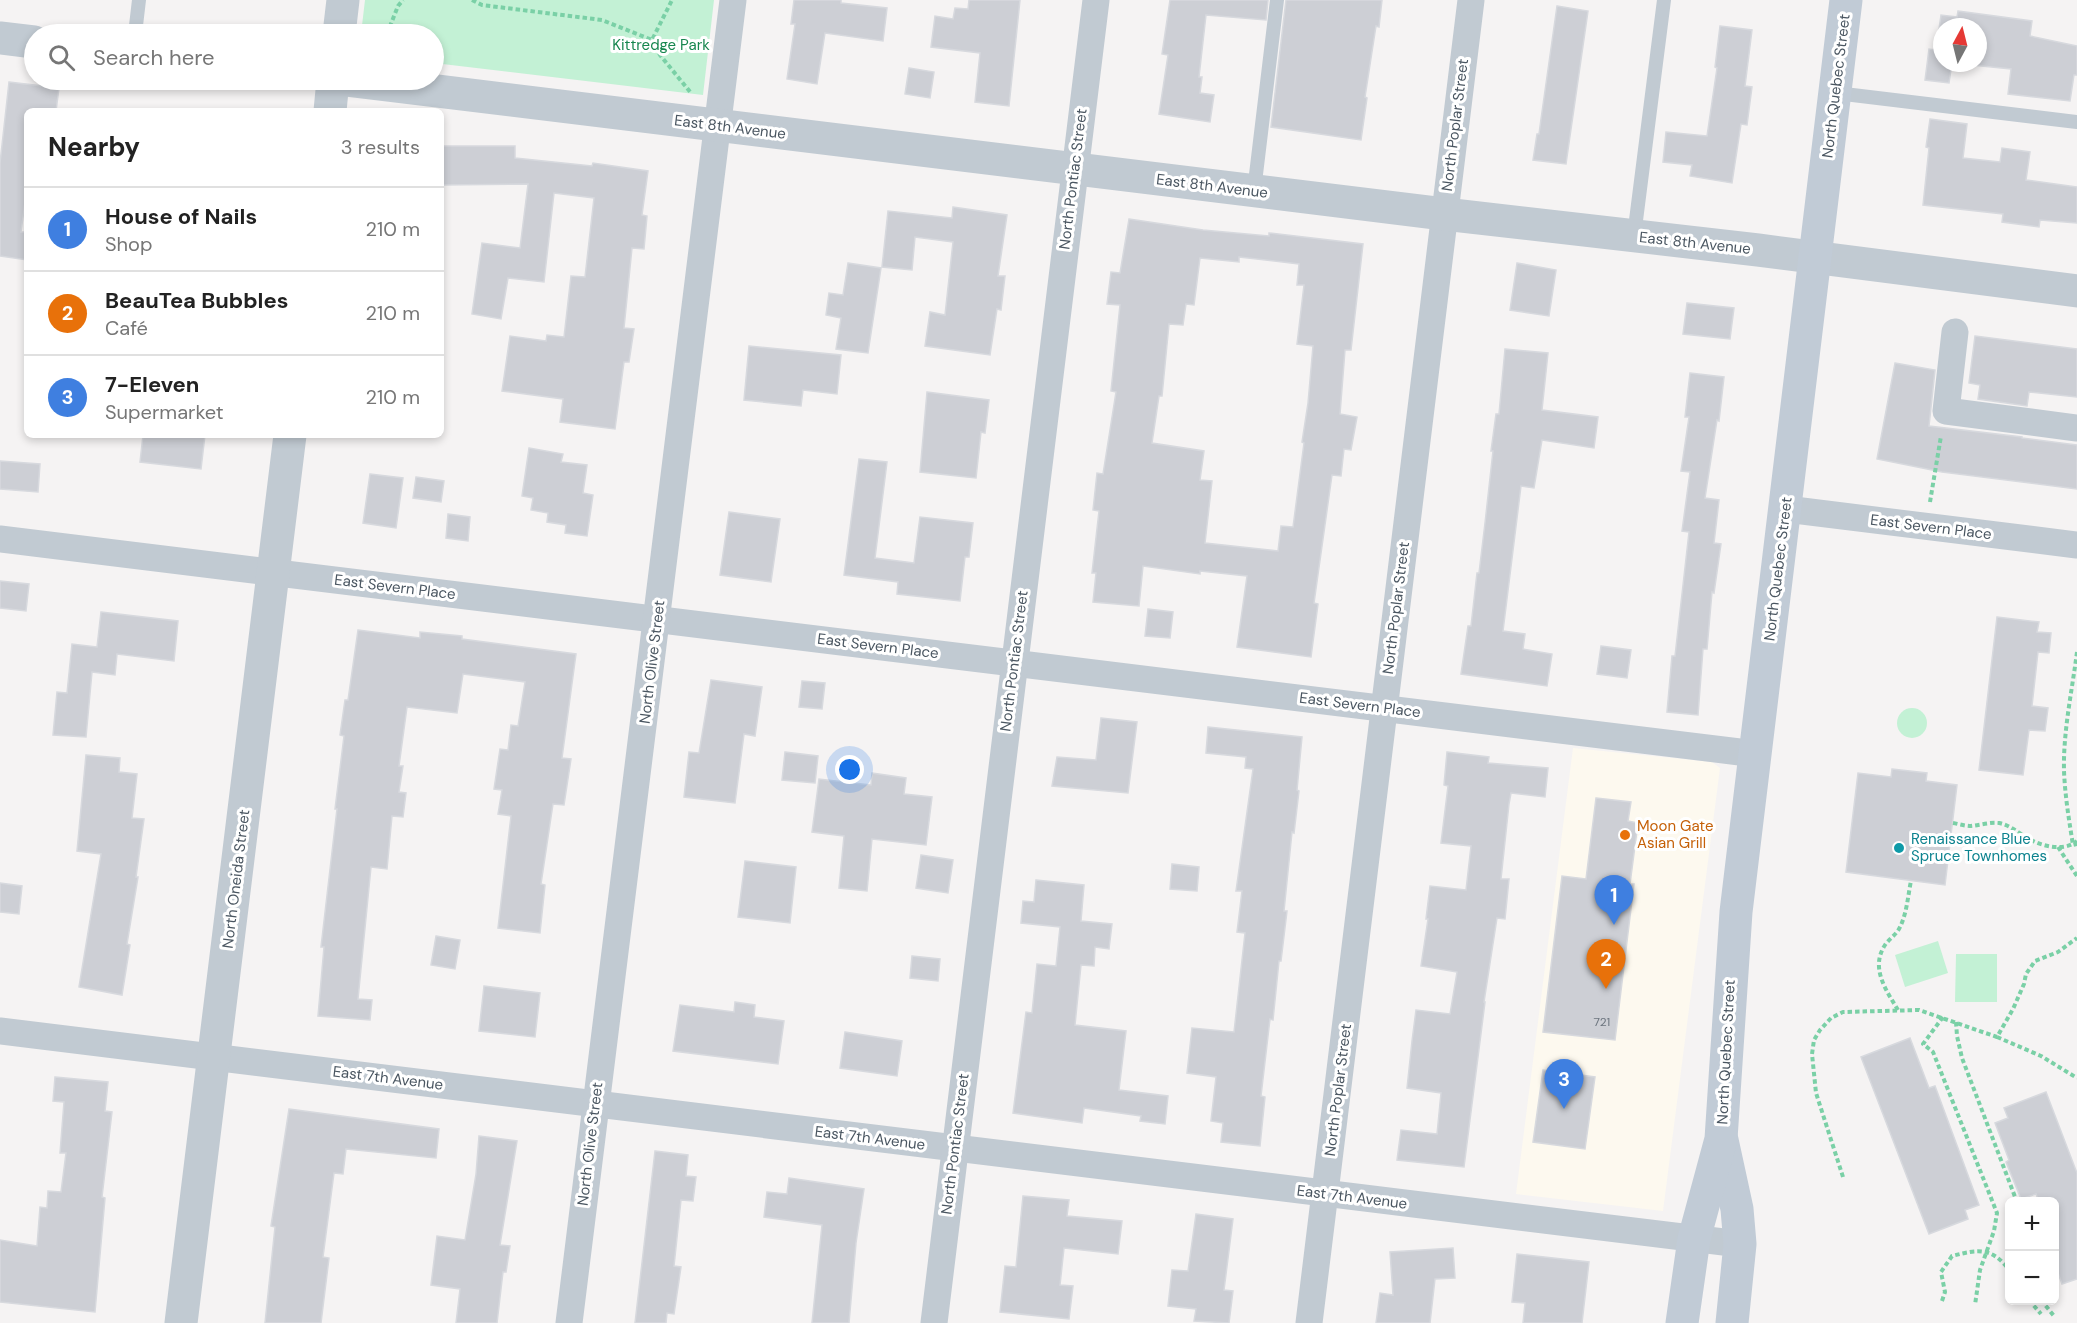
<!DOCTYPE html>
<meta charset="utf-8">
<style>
:root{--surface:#fff;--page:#f2f2f2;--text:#222;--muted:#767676;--line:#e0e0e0;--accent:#1a73e8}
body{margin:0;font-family:"DM Sans",sans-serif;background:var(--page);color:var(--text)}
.controls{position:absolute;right:18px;bottom:18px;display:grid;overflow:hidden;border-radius:9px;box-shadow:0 3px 9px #0003}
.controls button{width:54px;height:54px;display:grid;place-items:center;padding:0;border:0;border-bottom:2px solid var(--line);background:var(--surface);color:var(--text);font:30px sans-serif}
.compass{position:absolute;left:1933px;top:18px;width:54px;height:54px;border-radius:50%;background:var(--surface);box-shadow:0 3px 9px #0003;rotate:7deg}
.you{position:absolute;left:850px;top:770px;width:21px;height:21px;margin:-15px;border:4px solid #fff;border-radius:50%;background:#1a73e8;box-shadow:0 0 0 9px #1a73e833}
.badge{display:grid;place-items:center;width:39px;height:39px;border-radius:50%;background:var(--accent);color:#fff;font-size:20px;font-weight:700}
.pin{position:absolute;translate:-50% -50px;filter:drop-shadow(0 2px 3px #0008)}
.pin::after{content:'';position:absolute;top:32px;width:21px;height:18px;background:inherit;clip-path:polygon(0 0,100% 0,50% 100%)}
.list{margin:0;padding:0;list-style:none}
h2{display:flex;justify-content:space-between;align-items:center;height:78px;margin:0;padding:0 24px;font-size:26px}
h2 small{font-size:20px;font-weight:400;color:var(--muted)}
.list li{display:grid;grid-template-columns:39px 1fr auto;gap:18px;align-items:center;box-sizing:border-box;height:84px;padding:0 24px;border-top:2px solid var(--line)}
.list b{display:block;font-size:22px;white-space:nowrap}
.list p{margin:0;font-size:20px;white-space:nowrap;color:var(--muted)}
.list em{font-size:20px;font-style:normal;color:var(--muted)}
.icon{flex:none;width:33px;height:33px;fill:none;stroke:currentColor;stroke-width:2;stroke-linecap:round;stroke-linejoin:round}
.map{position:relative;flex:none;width:2077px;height:1323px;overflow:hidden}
.search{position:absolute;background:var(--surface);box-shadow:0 3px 9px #0003;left:24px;top:24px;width:420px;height:66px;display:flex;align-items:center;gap:15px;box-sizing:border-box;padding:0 21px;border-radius:33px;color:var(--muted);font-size:22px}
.panel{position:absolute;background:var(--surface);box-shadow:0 3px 9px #0003;left:24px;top:108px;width:420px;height:330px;border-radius:9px}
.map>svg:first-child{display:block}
</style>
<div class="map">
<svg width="2077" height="1323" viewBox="0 0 2077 1323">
<rect width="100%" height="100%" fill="#f5f3f3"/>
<path fill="#fdf9ef" d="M1573,748L1712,762L1720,768L1663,1211L1516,1194Z"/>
<g fill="#c3f1d5">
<path d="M365,0H714L703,95L434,63V34H361Z"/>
<circle cx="1912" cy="723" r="15"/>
<path d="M1938,941L1948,973L1905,987L1895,955Z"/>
<path d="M1956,954H1997V1002H1955Z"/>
</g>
<g fill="#cdcfd5" stroke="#d7d9de" stroke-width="1.5" fill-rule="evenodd">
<path d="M794,0H841V3L887,8L883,41L825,33L817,84L787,79L795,24H791Z"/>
<path d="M969,0H1020L1009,106L975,102L980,53L931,47L935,16L953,19L955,8L968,9Z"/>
<path d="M1170,0H1268L1266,20L1206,15L1199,77H1202L1200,93L1214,95L1210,122L1159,114L1168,55L1162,54Z"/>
<path d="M1286,0H1382L1379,27L1376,26L1365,97L1367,98L1361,140L1271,127Z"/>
<path d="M1557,6L1588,11L1566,164L1533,160L1537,134H1539L1541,119Z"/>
<path d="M1958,11L2032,21L2030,36L2077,46V75H2074L2070,101L2008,94L2011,69L1952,63L1949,83L1925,80L1929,49L1936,50L1941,15L1957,17ZM1942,27H1978V63H1942Z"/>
<path d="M1720,26L1752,30L1745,86L1752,87L1747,125L1741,124L1732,183L1690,176L1692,165L1663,162L1666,132L1707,136L1717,68L1715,67Z"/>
<path d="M909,68L934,72L930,98L905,94Z"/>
<path d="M9,82L59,88L56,111H27V188L21,232H27V260L0,256V163Z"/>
<path d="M1930,119L1967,124L1963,158L2000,162L2002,148L2030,152L2026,180L2077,187V223L2040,220L2039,227L2002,222L2003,214L1923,205L1929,148L1926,147Z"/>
<path d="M441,146H515V158L592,166L593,163L648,171L642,215L647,216L644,249L632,248L624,328L634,329L629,362H624L615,429L560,422L563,399L502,391L510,336L546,341L547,335L564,337L571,276L585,277L594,198L554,193L544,282L508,278L501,319L472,314L482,243L520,248L528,184L441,185Z"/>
<path d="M953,207L1007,215L998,276H1005L1001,310L997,309L990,355L925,346L930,312L945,315L953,242L915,237L912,270L882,267L888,211L952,218Z"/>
<path d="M1129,219L1203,230L1269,236V233L1363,244L1351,350H1345L1340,414L1357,417L1351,450L1344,449L1341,476L1332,475L1314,603L1318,604L1311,657L1237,647L1247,576L1200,571V574L1143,566L1139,606L1093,602L1096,573H1092L1099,511L1093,510L1097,473L1103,474L1116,392L1111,391L1120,305L1107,304L1111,272L1120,273ZM1239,257L1299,264L1297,285H1304L1297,344L1313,346L1308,403L1302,442L1304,443L1293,527L1281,526L1278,551L1205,543L1212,481L1200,480L1204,451L1152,443L1159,396H1162L1169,324L1183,325L1186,304L1194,305L1200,258L1239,262Z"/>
<path d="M848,263L881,268L868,353L836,349L841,318L826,315L829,293L843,295Z"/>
<path d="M1517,263L1556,270L1549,316L1510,310Z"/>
<path d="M1687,303L1734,308L1730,339L1683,334Z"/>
<path d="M1975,336L2077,349V397L2029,392L2027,406L1978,399L1980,385L1969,383Z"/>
<path d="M749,346L841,355L837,394L803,390L801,406L744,400Z"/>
<path d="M1505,349L1548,353L1542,410L1598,417L1594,448L1542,440L1534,488L1521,486L1503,631L1525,634L1523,649L1552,654L1547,686L1461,674L1468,626H1471L1477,573H1479L1485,523L1493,451H1491L1496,414H1499Z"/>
<path d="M1895,363L1935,370L1929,426L2022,437V438L2077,445V489L1942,472L1877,459Z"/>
<path d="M1690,373L1724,377L1719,421L1717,420L1705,498L1719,500L1714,543L1721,544L1714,593L1712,592L1707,649H1703L1698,715L1667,712L1672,656H1675L1689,532L1682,531L1690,472L1681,471L1689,417H1685Z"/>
<path d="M927,392L989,400L985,433L981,432L976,478L920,472Z"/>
<path d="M143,435H205L201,469L140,462Z"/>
<path d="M529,448L563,454L561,462L587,465L583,493L593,495L587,536L565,533L566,525L547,522L548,513L531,510L533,498L522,496Z"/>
<path d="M859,459L887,462L875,558L914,563L920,517L973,523L969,557H965L960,601L897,594L898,582L844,575Z"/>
<path d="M0,461L40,464L38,492L0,489Z"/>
<path d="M370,474L403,478L396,528L363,523Z"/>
<path d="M416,477L444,481L441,502L413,498Z"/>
<path d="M729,512L780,519L771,582L720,575Z"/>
<path d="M448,514L470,517L468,541L446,538Z"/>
<path d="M0,581L29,584L26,611L0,608Z"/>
<path d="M1148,609L1173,612L1170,638L1145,636Z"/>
<path d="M101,612L178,621L174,661L117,654L115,675L92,672L86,737L53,735L57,692L67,693L72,644L97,647Z"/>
<path d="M1997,617L2039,622L2037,632L2051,633L2049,653L2038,652L2032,706L2048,708L2045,731L2029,730L2023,775L1979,770Z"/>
<path d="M358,630L420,638V632L462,636V639L576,654L562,758L571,759L564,805L553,804L541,884L545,885L540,933L498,928L511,816L498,814L502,790L494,789L500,749L508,750L511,725L518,726L525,682L463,674L457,713L407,707L399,766H403L399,792L406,793L403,817L392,816L387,869L371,867L358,999L372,1000L370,1020L318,1016L324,947H321L337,809H335L344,736L340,735L345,700H348Z"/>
<path d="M1601,646L1631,650L1627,678L1597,674Z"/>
<path d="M711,680L762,687L755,736L744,734L735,803L684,797L689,752L699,753Z"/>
<path d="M802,681L825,683L822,709L799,707Z"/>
<path d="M1101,718L1137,722L1128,793L1052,786L1057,757L1096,760Z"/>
<path d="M1208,727L1302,737L1297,790L1299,791L1294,833L1292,832L1284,911H1287L1281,961H1279L1273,1020L1270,1019L1261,1096L1265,1097L1260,1146L1221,1142L1223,1123L1211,1121L1216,1077L1187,1073L1192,1028L1234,1032L1245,933L1237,932L1242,891H1236L1253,769L1245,768L1246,757L1206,753Z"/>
<path d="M785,752L818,756L815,783L782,780Z"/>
<path d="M1447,752L1489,757L1488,763L1548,768L1545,797L1511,793L1509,804L1501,879H1509L1505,919L1497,918L1484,1002H1485L1464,1167L1397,1160L1401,1130L1437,1134L1441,1093L1407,1088L1412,1041L1416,1010L1450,1014L1457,972L1421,966L1428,919H1426L1430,886L1466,890L1471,846L1441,843L1448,786L1444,785Z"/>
<path d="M86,755L120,758L119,772L137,774L132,818L144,819L136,877H138L127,944L130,945L122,995L79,987L101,854L77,851Z"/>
<path d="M1892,769L1927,773L1926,781L1957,785L1945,885L1846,872L1858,773L1891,777Z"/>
<path d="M872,773L906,778L904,794L932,797L926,845L872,839L867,891L839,888L844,836L812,832L819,779L871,785Z"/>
<path d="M1596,798L1631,802L1628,821L1638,823L1630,884H1634L1615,1040L1543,1032L1562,876L1586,879Z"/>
<path d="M921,855L953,860L948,893L916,888Z"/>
<path d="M745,861L796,867L790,923L738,917Z"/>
<path d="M1172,864L1199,867L1197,891L1170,889Z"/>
<path d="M1036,880L1084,885L1081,921L1112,924L1109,949L1095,947L1094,966L1081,965L1075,1025L1126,1031L1119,1090L1168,1096L1165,1124L1140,1121L1141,1116L1084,1108L1082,1123L1013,1113L1026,1012L1032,1013L1037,964L1056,966L1060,927L1021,923L1023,901L1034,902Z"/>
<path d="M0,883L22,886L19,914L0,912Z"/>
<path d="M436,936L460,940L455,969L431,965Z"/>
<path d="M912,956L940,959L938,981L910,978Z"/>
<path d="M484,986L540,993L535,1037L479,1031Z"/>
<path d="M735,1002L755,1005L754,1017L784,1021L778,1064L673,1051L680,1005L734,1012Z"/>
<path d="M845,1032L902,1041L897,1076L840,1068Z"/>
<path d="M1910,1038L1929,1088L1935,1086L1979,1205L1965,1210L1968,1219L1929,1234L1861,1057Z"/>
<path d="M1543,1070L1595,1077L1585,1149L1533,1142Z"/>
<path d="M55,1077L108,1082L105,1111L112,1112L102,1197L105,1198L95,1312L0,1302V1240L37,1246L40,1207L47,1208L48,1191L61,1192L66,1153H60L64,1102L53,1101Z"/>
<path d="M2046,1092L2077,1173V1279L2062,1284L2055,1265V1202H2039L2036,1194L2021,1199L2006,1162L2009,1160L1995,1123L2008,1118L2004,1108Z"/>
<path d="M289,1109L439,1129L436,1158L346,1149L343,1174L334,1173L323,1257L329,1258L321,1323H265L275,1227L271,1226Z"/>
<path d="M479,1136L517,1141L500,1245L510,1246L506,1272H503L497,1323H456L460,1289L431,1285L437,1236L465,1240L476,1174Z"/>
<path d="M655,1151L688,1155L686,1176L696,1177L693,1201L681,1200L674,1266L681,1267L674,1314L667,1313L666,1323H635Z"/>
<path d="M789,1178L864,1189L856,1243L849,1323H812L822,1225L764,1217L767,1192L787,1194Z"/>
<path d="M1023,1196L1069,1200L1067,1216L1122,1221L1118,1254L1064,1248L1060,1285L1073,1286L1069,1319L1000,1312L1005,1266L1016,1267Z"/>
<path d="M1196,1214L1233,1219L1224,1290L1233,1291L1229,1323L1194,1321L1196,1309L1168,1306L1172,1270L1188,1271Z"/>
<path d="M1453,1248L1455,1278L1435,1279L1430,1323H1376L1380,1293L1393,1295L1390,1252Z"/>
<path d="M1517,1254L1589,1262L1582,1323H1523L1525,1303L1512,1302Z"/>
</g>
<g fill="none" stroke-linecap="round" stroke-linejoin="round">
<g stroke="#7ad0a6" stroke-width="4" stroke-dasharray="4.5 3" stroke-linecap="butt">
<path d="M472,0L482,5L602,20L652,40L672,0"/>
<path d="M387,34L398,6L403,0"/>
<path d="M652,40L660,55L691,93"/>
<path d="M1930,502L1941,436"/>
<path d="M2077,652C2072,691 2063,732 2064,771C2065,796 2069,820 2073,845L2077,844"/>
<path d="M1953,823C1959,824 1965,826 1971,826C1980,825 1990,822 1999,823C2009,825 2016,831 2024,836C2037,845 2063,853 2077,841"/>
<path d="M2058,847L2077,876"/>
<path d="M1898,1010C1886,990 1870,968 1885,945C1889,939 1897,934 1900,927C1907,913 1908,895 1911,881"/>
<path d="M1943,1017L1923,1044L1933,1052L1997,1213L1994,1231L1980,1270L1975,1305"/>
<path d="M1956,1022L1957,1036L1962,1058L2017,1202"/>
<path d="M1997,1037L2041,1056L2077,1078"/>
<path d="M1843,1177L1816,1093L1812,1054L1814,1040L1820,1030L1831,1018L1843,1012L1919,1010L1997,1037L2013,1009L2024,984L2026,974L2035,961L2058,952L2077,938"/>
<path d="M2029,1300L2041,1314"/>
<path d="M2041,1300L2054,1316"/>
<path d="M1942,1301L1945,1292L1941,1272L1952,1256C1979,1249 1992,1247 2010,1271"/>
</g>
<g stroke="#c1cad2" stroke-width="14">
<path d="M135,34L139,0"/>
<path d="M1836,93L2077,122"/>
<path d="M1254,191L1277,0"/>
<path d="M1634,236L1664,0"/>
</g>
<g stroke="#c1cad2" stroke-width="27">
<path d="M1955,332L1946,411L2077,428"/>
<path d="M1786,509L2077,545"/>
<path d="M0,539L1756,754"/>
<path d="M0,1031L1740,1244"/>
<path d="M569,1323C621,882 681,441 733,0"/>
<path d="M934,1323L1096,0"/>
<path d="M1309,1323L1471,0"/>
</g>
<g stroke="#c1cad2" stroke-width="33">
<path d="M339,34L343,0"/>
<path d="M0,38L34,42"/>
<path d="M347,80L1444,214L1758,250L2077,291"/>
<path d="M330,111L333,80"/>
<path d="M181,1323L290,435"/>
</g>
<g stroke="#c1cbd6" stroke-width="33">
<path d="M1722,1140L1737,1209L1740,1244L1732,1323"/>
<path d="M1682,1323L1694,1239L1721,1139L1736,912L1846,0"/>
</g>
</g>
<circle fill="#e8710a" stroke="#fff" stroke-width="2" cx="1625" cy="835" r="6"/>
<circle fill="#0f9aa8" stroke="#fff" stroke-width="2" cx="1899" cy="848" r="6"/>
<g text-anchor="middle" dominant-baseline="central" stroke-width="6" stroke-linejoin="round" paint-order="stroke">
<g font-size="12" fill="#6b747e">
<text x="1602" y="1022">721</text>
</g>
<g font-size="15" fill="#17864f" stroke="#fff">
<text x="661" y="45">Kittredge Park</text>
</g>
<g font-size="15" fill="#4a5661" stroke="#fff">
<text transform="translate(1836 86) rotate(-83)">North Quebec Street</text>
<text transform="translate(1455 125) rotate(-83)">North Poplar Street</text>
<text transform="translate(730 127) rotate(7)">East 8th Avenue</text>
<text transform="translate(1073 179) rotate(-83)">North Pontiac Street</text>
<text transform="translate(1212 186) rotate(7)">East 8th Avenue</text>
<text transform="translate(1695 243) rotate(6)">East 8th Avenue</text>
<text transform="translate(1931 527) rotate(7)">East Severn Place</text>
<text transform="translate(1778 569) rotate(-83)">North Quebec Street</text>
<text transform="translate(395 587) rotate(7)">East Severn Place</text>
<text transform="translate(1396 608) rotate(-83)">North Poplar Street</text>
<text transform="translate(878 646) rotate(7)">East Severn Place</text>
<text transform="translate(1014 661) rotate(-83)">North Pontiac Street</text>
<text transform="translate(652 662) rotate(-83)">North Olive Street</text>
<text transform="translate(1360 705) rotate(7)">East Severn Place</text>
<text transform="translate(236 879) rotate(-83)">North Oneida Street</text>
<text transform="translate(1726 1052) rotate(-87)">North Quebec Street</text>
<text transform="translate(388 1078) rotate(7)">East 7th Avenue</text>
<text transform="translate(1338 1090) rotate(-83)">North Poplar Street</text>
<text transform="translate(870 1138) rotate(7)">East 7th Avenue</text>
<text transform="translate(590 1144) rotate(-83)">North Olive Street</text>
<text transform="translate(955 1144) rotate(-83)">North Pontiac Street</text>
<text transform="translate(1352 1197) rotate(7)">East 7th Avenue</text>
</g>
<g font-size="15" fill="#c56008" stroke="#fff" text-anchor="start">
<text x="1637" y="826">Moon Gate<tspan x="1637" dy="17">Asian Grill</tspan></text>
</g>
<g font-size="15" fill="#0d838f" stroke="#fff" text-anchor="start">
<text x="1911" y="839">Renaissance Blue<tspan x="1911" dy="17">Spruce Townhomes</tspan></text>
</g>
</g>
</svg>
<div class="controls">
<button>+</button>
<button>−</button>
</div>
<svg class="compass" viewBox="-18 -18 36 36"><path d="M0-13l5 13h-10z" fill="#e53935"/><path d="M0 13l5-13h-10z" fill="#767676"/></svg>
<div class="you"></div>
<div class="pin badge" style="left:1614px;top:925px;background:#3f7fe0">1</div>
<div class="pin badge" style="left:1606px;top:989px;background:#e8710a">2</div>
<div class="pin badge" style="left:1564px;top:1109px;background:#3f7fe0">3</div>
<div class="search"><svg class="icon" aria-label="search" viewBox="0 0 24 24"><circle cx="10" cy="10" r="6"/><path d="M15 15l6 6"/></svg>Search here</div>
<section class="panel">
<h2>Nearby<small>3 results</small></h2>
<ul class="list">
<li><span class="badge" style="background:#3f7fe0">1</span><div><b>House of Nails</b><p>Shop</p></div><em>210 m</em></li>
<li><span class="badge" style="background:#e8710a">2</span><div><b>BeauTea Bubbles</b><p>Café</p></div><em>210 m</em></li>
<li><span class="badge" style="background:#3f7fe0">3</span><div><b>7-Eleven</b><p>Supermarket</p></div><em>210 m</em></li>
</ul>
</section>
</div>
